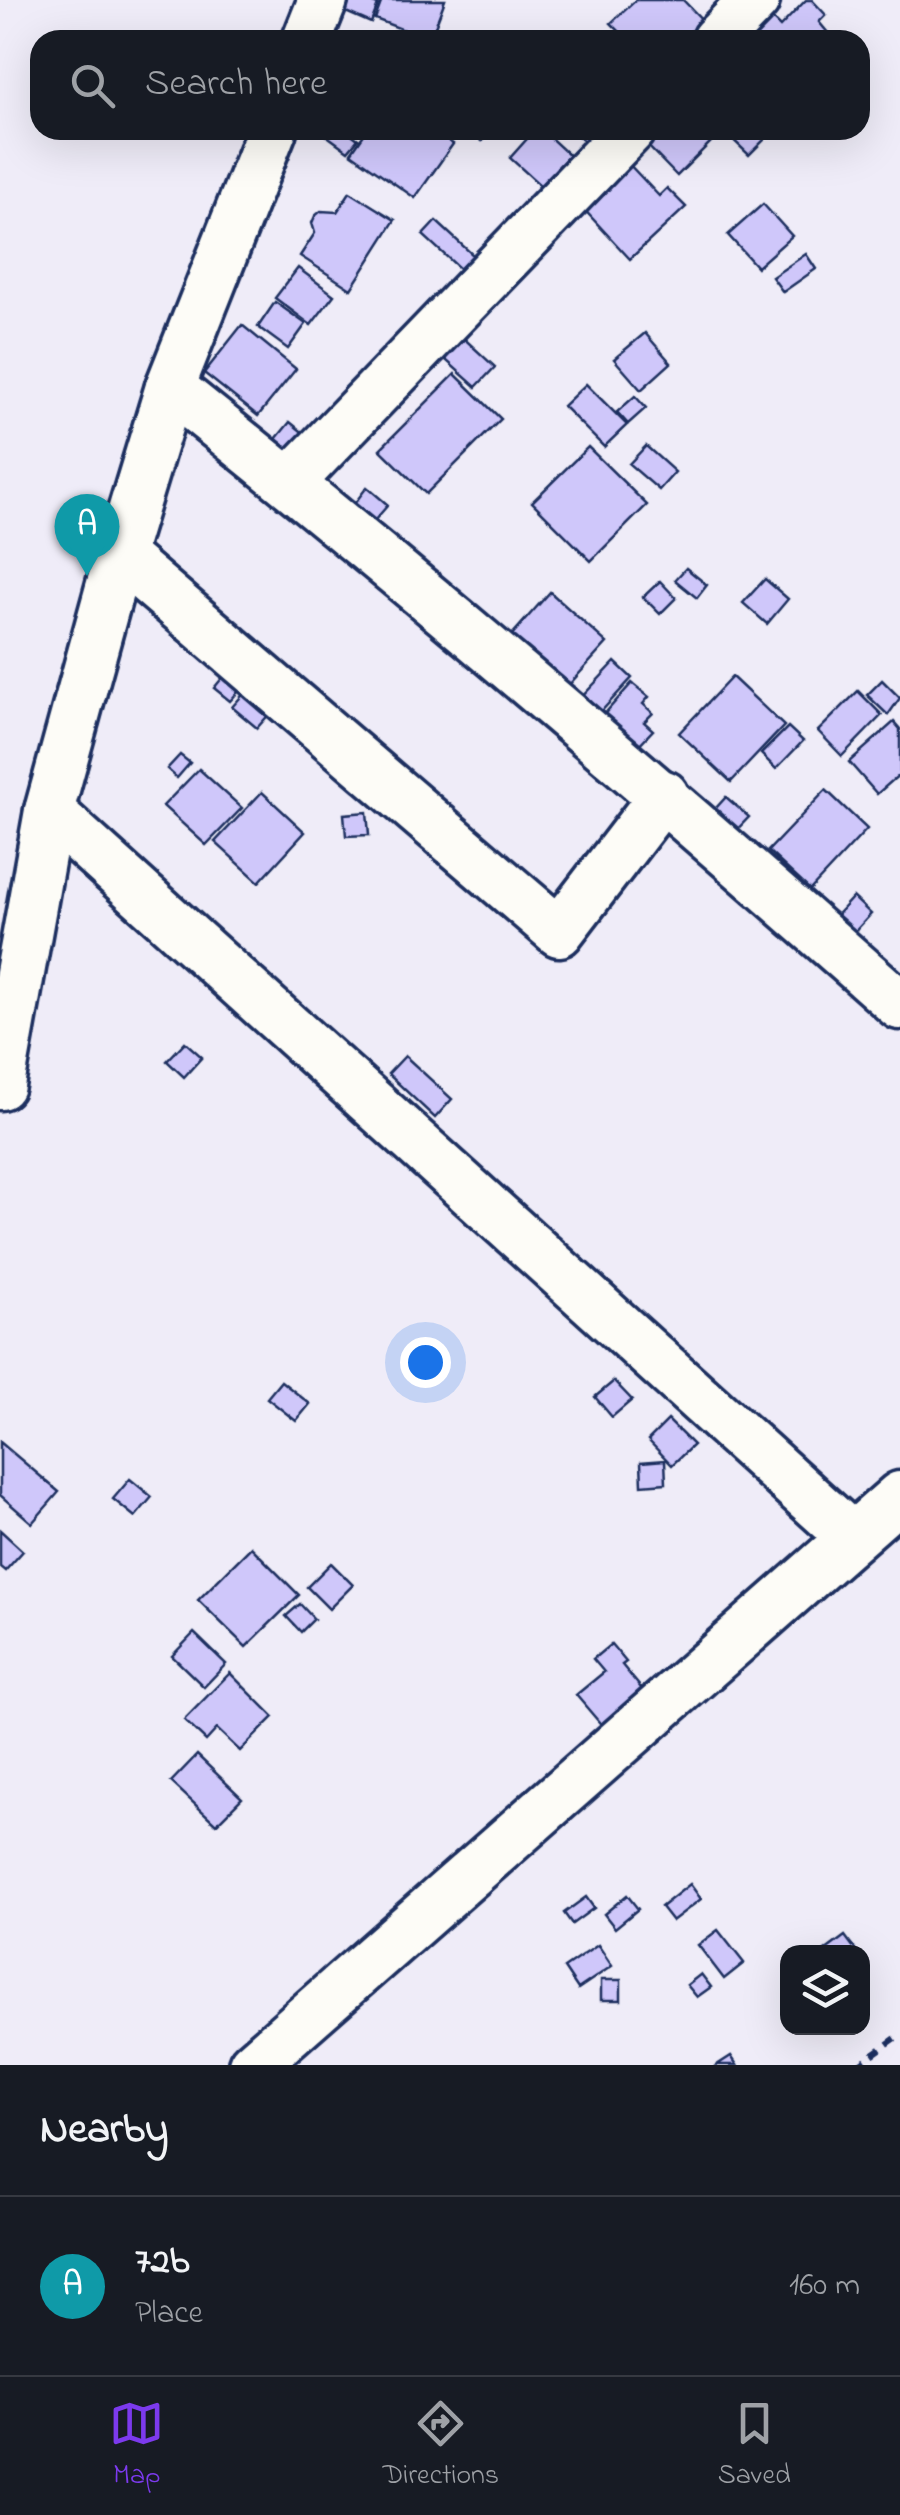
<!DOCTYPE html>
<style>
:root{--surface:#171b24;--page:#242831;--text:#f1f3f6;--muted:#9ea1a6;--line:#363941;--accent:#7c3aed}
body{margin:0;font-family:"Indie Flower",sans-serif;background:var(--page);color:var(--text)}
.controls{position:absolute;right:30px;bottom:30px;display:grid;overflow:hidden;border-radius:20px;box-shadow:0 10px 40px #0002}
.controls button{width:90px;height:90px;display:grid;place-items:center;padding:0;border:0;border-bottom:2px solid var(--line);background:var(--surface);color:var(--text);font:50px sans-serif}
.you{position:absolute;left:425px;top:1362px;width:35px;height:35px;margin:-25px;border:8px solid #fff;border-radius:50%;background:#1a73e8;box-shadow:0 0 0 15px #1a73e833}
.badge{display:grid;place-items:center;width:65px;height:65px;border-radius:50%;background:var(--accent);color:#fff;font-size:32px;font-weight:700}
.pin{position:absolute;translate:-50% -82px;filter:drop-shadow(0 2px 5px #0008)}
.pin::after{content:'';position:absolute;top:52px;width:35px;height:30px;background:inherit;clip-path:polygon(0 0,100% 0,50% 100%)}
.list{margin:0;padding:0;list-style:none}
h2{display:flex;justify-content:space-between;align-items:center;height:130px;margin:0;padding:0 40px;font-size:42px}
h2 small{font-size:32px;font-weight:400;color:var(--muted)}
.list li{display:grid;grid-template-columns:65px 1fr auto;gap:30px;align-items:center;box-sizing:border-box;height:180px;padding:0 40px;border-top:2px solid var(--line)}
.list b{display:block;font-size:38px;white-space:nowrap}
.list p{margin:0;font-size:32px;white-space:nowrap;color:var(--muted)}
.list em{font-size:32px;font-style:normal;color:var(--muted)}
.icon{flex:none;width:55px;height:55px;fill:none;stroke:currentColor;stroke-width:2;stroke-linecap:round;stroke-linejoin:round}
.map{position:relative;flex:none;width:900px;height:2065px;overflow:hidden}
.search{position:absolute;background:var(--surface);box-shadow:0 10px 40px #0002;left:30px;right:30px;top:30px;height:110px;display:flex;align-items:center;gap:25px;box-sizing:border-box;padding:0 35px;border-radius:30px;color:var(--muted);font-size:38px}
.sheet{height:310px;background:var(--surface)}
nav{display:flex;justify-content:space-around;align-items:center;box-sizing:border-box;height:140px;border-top:2px solid var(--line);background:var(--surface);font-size:28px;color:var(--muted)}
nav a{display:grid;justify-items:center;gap:5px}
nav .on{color:var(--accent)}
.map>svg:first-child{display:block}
</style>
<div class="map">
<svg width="900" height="2065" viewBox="0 0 900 2065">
<rect width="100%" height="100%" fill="#efecf8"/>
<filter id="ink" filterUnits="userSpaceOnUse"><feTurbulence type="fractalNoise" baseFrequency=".01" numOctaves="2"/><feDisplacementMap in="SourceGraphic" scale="20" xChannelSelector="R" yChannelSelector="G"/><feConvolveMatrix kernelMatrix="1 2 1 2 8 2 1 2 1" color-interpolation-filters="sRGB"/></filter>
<g filter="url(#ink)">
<g fill="#cfc7fa" stroke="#1b2f5e" stroke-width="2.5">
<path d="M343,0H365L378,5L371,23L339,9Z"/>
<path d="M382,0H445L430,40L375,19Z"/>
<path d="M636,0H683L708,26L694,40H628L611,23Z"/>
<path d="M806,0H812L826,15L819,22L834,40H742L768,15L780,27Z"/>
<path d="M330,130H346L358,139L348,151L326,135Z"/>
<path d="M367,130H433L453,144L415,198L351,153Z"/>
<path d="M468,130H491L482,141Z"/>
<path d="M535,130H542L569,155L541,186L510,158Z"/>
<path d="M571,130H594L584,141Z"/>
<path d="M651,130H721L722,131L677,176L642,140Z"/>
<path d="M723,130H758L766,138L749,155Z"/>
<path d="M627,162L659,196L667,188L686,207L630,259L580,205Z"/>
<path d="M350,192L395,220L351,289L300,256L315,233L312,223L315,216L321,211L337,212Z"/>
<path d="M763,204L792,236L757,267L728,235Z"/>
<path d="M436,221L473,255L460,269L423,235Z"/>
<path d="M806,254L816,269L783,292L772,277Z"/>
<path d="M298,268L334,295L311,325L275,298Z"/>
<path d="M275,302L306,324L288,349L258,327Z"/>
<path d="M242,325L296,369L258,416L204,373Z"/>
<path d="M457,332L495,367L476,387L438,353Z"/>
<path d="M645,333L671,363L641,390L614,359Z"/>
<path d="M455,374L501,419L426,494L380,449Z"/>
<path d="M586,384L627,425L604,447L563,406Z"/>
<path d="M635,396L646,408L628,424L617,412Z"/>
<path d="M290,422L311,439L297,456L276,439Z"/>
<path d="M646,446L675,472L659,490L629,464Z"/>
<path d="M588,447L647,505L591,561L532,502Z"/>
<path d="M367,487L388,505L374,521L354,504Z"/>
<path d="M686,568L707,585L697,598L675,580Z"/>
<path d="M765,579L788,599L767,624L743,603Z"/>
<path d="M660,581L676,598L660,614L643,597Z"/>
<path d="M550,592L607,643L567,687L511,636Z"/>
<path d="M615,662L632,678L596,717L578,701Z"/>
<path d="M228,671L244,685L230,701L214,688Z"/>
<path d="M732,677L784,726L731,782L679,733Z"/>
<path d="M882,680L900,698L888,715L867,695Z"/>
<path d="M632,683L649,697L643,704L653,713L644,722L653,730L634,750L600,719Z"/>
<path d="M247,690L272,711L257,728L232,707Z"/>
<path d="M858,691L882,715L842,756L818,731Z"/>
<path d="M894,722L900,729V774L877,794L849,762Z"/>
<path d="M788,727L803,741L776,769L761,754Z"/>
<path d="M180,755L190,763L177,778L167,769Z"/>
<path d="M199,769L242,808L206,845L163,806Z"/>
<path d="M826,790L867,829L810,890L768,851Z"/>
<path d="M262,792L305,832L259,882L215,842Z"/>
<path d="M726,797L749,817L728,839L706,819Z"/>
<path d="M367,812L369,835L346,836L344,814Z"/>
<path d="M853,897L871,914L849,938L831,921Z"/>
<path d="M185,1042L202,1057L184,1077L167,1061Z"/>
<path d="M405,1056L452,1099L435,1118L388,1074Z"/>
<path d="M281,1381L310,1404L296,1421L267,1398Z"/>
<path d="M614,1381L632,1400L612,1417L595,1397Z"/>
<path d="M668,1420L693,1445L672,1465L648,1440Z"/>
<path d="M0,1442L59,1492L32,1523L0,1495Z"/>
<path d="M665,1460L666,1483L642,1485L641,1462Z"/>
<path d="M130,1479L152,1497L135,1517L113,1499Z"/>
<path d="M0,1530L23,1551L5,1571L0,1567Z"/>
<path d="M251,1547L299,1595L246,1647L198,1600Z"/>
<path d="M331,1563L353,1585L329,1609L307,1587Z"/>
<path d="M300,1604L314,1619L301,1632L286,1616Z"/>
<path d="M194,1633L226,1664L204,1687L172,1656Z"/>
<path d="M611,1644L626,1662L622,1665L646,1694L605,1729L576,1695L604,1672L593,1659Z"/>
<path d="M230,1673L274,1717L240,1751L217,1729L206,1741L184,1720Z"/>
<path d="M197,1755L242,1798L216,1824L171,1782Z"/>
<path d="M690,1884L701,1899L672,1921L661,1907Z"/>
<path d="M627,1895L638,1909L615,1928L604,1914Z"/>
<path d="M586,1897L594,1908L572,1924L564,1913Z"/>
<path d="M718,1930L744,1963L724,1979L698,1945Z"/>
<path d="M845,1936L857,1952H826L825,1951Z"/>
<path d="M598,1945L612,1966L578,1989L564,1968Z"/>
<path d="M701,1974L711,1987L697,1997L687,1985Z"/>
<rect x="601" y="1980" width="20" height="20"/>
<path d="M731,2056L737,2065H717Z"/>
</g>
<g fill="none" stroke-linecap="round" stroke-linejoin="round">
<defs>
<g id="minor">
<path d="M307,40L323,0"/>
<path d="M716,40L755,0"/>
<path d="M170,387C419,586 661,793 900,1005"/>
<path d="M290,482L630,130"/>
<path d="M119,555L559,932L664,795"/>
<path d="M49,811L852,1537"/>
<path d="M0,1085L49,811L119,555L170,387L272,130"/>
<path d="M253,2065L900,1496"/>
</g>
</defs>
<use href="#minor" stroke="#1b2f5e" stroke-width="55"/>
<path stroke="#1b2f5e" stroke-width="6" stroke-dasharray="10 8" stroke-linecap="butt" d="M858,2065L900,2035"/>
<use href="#minor" stroke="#fdfcf7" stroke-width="48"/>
</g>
</g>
</svg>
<div class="controls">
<button><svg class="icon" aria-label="layers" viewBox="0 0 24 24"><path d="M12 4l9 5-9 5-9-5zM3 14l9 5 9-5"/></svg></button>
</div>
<div class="you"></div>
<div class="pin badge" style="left:87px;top:576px;background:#0f9aa8">A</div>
<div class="search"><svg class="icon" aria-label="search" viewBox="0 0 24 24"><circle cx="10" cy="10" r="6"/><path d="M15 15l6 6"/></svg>Search here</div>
</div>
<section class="sheet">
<h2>Nearby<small></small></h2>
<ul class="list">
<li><span class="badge" style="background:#0f9aa8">A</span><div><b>72b</b><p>Place</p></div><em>160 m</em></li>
</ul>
</section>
<nav>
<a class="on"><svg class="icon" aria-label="map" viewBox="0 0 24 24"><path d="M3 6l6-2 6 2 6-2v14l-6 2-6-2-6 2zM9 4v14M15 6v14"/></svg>Map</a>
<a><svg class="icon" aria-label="directions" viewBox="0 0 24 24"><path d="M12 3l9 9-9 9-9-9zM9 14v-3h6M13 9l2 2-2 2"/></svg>Directions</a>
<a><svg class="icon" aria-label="saved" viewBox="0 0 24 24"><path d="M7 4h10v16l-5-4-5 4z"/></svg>Saved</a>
</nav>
